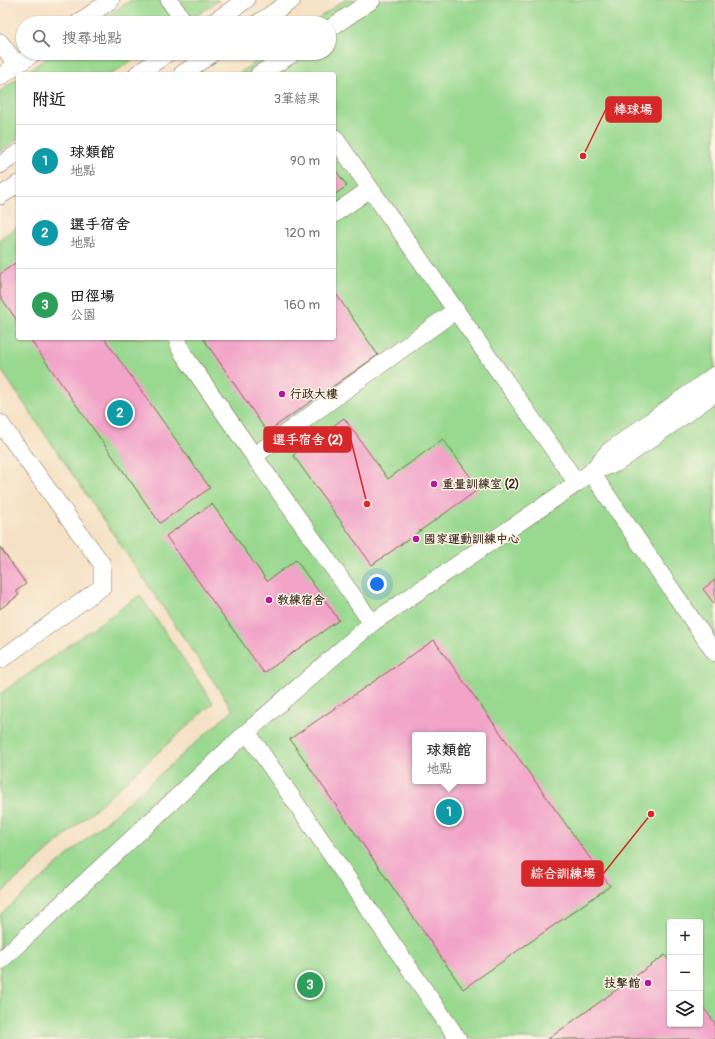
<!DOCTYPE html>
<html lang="zh-TW">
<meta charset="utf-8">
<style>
:root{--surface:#fff;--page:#f2f2f2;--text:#222;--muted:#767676;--line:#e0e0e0;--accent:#111827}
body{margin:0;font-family:Pangolin,"LXGW WenKai TC",sans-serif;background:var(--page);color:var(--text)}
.controls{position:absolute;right:12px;bottom:12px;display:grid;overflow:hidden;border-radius:4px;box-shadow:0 1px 3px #0004}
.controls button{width:36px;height:36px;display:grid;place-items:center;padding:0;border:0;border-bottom:1px solid var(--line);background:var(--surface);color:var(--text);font:20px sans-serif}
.you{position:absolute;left:377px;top:584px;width:14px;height:14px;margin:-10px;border:3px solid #fff;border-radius:50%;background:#1a73e8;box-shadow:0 0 0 6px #1a73e833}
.badge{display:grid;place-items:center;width:26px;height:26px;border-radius:50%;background:var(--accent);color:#fff;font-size:13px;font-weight:700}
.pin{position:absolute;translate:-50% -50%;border:2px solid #fff;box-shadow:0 1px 4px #0006}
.popup{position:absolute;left:412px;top:732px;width:74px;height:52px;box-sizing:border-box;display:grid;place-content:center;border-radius:4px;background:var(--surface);filter:drop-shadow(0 1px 3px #0005);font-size:13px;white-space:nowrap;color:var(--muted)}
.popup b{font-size:15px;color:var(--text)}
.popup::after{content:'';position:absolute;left:50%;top:100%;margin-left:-8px;border:8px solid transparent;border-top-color:var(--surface)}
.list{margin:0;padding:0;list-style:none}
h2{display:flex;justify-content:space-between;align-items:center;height:52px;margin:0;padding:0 16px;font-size:17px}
h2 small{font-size:13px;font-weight:400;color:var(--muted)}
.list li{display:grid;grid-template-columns:26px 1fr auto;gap:12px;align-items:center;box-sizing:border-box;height:72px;padding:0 16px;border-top:1px solid var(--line)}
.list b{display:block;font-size:15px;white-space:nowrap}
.list p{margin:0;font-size:13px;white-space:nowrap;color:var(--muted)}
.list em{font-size:13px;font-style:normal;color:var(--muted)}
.icon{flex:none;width:22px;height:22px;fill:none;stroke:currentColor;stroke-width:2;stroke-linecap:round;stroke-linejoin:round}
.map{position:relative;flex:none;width:715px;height:1039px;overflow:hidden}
.search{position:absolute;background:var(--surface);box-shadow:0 1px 3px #0004;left:16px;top:16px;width:320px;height:44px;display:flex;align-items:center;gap:10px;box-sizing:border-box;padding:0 14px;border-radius:22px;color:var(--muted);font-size:15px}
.panel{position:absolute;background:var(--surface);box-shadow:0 1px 3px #0004;left:16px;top:72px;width:320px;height:268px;border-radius:4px}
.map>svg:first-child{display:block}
</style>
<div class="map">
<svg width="715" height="1039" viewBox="0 0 715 1039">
<rect width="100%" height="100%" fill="#fcf5e5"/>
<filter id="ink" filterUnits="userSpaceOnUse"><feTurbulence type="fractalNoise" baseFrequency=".025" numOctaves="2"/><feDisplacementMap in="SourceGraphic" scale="8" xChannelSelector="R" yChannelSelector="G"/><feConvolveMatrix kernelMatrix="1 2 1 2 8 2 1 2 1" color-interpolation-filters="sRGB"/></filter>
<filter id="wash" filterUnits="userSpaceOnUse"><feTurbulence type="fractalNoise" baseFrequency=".012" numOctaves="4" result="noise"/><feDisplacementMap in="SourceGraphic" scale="16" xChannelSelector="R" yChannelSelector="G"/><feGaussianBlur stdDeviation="0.9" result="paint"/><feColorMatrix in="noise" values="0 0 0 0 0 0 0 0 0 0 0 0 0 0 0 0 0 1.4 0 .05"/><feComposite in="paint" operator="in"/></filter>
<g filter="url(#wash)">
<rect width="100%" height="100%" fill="#f5e1c5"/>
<g fill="#98d88f" stroke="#6a8156" fill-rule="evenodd">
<path d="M131,0H219L186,23H98Z"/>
<path d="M345,0H715V1039H0V915L233,710L0,368V239L18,226V338H334V74H238L268,53H329V23H311ZM415,735H483V781H415ZM670,922H700V1024H670Z"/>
<path d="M54,53H142L112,74H24Z"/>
<path d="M18,78V139L0,152V91Z"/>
<path d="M140,595L213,703L0,894V694Z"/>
</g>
<g id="blocks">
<g fill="#f1a3c8" fill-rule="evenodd">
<path d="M334,168L347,186L334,195Z"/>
<path d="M18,261V322L0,296V274Z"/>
<path d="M334,291L378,355L267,432L203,338H334Z"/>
<path d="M29,338H104L210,488L160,523Z"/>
<path d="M344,418L388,479L443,439L479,489L372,565L293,455Z"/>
<path d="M212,504L267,581L296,560L339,620L264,673L166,536Z"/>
<path d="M0,547L26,584L16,591L19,595L0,609Z"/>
<path d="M715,580V605L703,589Z"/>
<path d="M434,640L610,886L463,989L290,739ZM415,735H483V781H415Z"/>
<path d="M665,955L670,962V1024H700V1003L715,1023V1039H548Z"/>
</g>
</g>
</g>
<g filter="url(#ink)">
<use href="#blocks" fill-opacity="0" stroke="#7c6a58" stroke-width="1"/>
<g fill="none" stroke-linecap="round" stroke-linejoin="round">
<defs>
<g id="minor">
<path d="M169,0L185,23"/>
<path d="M78,23L111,0"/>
<path d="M212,23L246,0"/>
<path d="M258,23L292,0"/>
<path d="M329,29L372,0"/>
<path d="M0,42L17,65"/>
<path d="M137,74L168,53"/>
<path d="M182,74L213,53"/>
<path d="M259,74L294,53"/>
<path d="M0,77L34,53"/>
<path d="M334,137L577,483"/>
<path d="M0,165L18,153"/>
<path d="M0,196L18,184"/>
<path d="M334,214L370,189"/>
<path d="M178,338L180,348L184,355L254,456L372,623"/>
<path d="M0,423L102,564V587L0,660"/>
<path d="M254,456L456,310"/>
<path d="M591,472L715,653"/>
<path d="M591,472L617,463L715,393"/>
<path d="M247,732L458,1039"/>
<path d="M0,961L247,732L372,623L577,483L591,472L608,452L715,375"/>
</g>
</defs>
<use href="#minor" stroke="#7c6a58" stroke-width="18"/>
<use href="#minor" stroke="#fff" stroke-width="17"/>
</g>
</g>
<g fill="#b5179e" stroke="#fcf5e5" stroke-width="1.5">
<circle cx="282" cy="394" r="4"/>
<circle cx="434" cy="484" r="4"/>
<circle cx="416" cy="539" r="4"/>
<circle cx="269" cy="600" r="4"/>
<circle cx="648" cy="983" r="4"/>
</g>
<g text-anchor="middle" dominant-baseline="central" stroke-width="3" stroke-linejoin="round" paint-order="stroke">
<g font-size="12" font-weight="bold" fill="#3b2a1e" stroke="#fcf5e5" text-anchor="start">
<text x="290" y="394">行政大樓</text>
<text x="442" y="484">重量訓練室 (2)</text>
<text x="424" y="539">國家運動訓練中心</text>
<text x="277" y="600">教練宿舍</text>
<text x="640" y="983" text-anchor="end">技擊館</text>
</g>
</g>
<path fill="none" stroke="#d62828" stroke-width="1.5" d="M583 156L606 109M367 504L351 440M651 814L603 874"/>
<g fill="#d62828" stroke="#fcf5e5" stroke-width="1.5">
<circle cx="583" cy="156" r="4"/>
<circle cx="367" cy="504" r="4"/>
<circle cx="651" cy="814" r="4"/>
</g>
<g fill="#d62828" stroke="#d62828" stroke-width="1.5">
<rect x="606" y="97" width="55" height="25" rx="4"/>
<rect x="264" y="427" width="87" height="25" rx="4"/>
<rect x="522" y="861" width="81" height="25" rx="4"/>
</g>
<g font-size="13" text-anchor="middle" font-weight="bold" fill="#fff">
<text x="633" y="114">棒球場</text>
<text x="308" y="444">選手宿舍 (2)</text>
<text x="563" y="878">綜合訓練場</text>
</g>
</svg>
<div class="controls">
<button>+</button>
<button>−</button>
<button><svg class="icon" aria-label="layers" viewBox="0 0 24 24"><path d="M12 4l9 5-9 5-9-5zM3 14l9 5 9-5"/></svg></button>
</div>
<div class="you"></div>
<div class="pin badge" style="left:449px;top:812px;background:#0f9aa8">1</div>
<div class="popup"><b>球類館</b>地點</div>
<div class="pin badge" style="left:120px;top:413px;background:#0f9aa8">2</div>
<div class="pin badge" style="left:310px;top:985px;background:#2e9e5b">3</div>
<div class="search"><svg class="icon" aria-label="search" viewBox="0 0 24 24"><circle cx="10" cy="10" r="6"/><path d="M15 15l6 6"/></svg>搜尋地點</div>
<section class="panel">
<h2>附近<small>3筆結果</small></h2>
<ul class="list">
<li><span class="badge" style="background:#0f9aa8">1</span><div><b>球類館</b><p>地點</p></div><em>90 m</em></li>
<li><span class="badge" style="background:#0f9aa8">2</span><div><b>選手宿舍</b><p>地點</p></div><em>120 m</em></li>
<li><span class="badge" style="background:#2e9e5b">3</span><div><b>田徑場</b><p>公園</p></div><em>160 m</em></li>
</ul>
</section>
</div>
